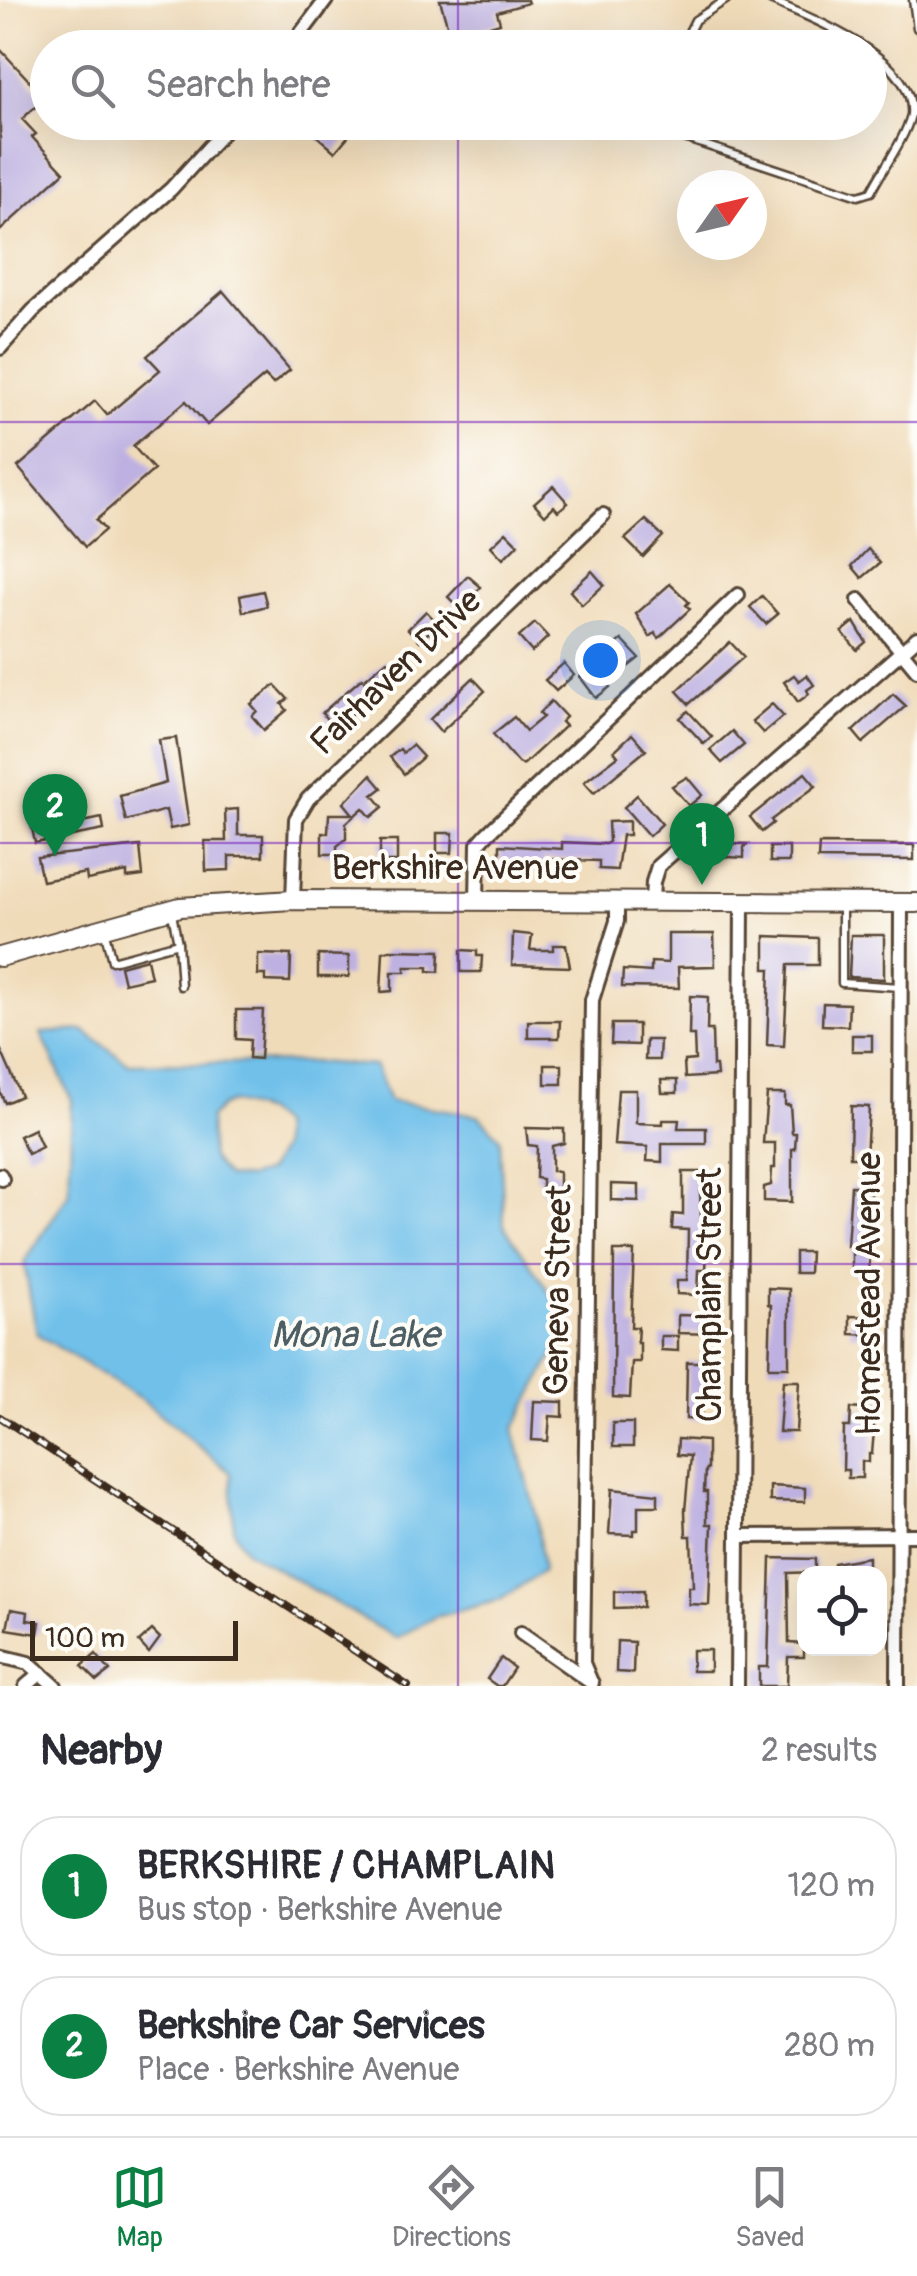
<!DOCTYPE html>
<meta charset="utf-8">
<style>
:root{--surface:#fff;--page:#f2f2f3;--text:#2b2b33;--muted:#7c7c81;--line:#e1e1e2;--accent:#0b8043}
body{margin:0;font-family:Pangolin,sans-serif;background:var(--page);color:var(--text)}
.controls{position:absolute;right:30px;bottom:30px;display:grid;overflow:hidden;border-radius:20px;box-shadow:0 10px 40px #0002}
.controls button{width:90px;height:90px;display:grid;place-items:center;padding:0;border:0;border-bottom:2px solid var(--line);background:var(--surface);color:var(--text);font:50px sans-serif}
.compass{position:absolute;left:677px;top:170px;width:90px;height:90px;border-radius:50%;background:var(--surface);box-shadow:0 10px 40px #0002;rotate:56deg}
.scale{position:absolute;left:30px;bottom:25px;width:208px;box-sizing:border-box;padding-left:10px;border:5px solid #3b2a1e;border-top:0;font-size:28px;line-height:35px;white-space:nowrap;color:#3b2a1e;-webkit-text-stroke:8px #fdfcf7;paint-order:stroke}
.you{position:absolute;left:600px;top:660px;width:35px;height:35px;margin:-25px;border:8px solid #fff;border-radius:50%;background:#1a73e8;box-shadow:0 0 0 15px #1a73e833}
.badge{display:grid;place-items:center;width:65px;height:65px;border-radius:50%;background:var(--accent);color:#fff;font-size:32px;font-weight:700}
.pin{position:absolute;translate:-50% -82px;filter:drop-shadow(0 2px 5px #0008)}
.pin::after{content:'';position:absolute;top:52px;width:35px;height:30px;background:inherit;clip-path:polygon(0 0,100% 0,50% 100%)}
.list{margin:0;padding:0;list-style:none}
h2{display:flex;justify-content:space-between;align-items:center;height:130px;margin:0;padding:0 40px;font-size:42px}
h2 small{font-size:32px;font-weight:400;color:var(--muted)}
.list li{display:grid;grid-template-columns:65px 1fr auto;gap:30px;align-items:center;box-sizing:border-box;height:140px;margin:0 20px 20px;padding:0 20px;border:2px solid var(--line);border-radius:40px}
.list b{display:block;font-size:38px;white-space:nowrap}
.list p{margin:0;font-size:32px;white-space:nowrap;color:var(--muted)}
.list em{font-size:32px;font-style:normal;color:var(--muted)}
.icon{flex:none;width:55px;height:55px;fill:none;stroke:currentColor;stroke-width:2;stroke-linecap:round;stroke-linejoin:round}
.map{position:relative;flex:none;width:917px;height:1686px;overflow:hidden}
.search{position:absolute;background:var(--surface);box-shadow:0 10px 40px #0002;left:30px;right:30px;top:30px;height:110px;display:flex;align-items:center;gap:25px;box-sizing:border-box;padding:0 35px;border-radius:55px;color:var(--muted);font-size:38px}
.sheet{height:450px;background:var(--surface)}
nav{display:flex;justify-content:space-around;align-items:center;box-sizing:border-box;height:140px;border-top:2px solid var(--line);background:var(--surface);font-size:28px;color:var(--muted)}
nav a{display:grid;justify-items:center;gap:5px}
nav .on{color:var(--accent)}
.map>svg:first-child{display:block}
</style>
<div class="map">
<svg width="917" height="1686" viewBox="0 0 917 1686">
<rect width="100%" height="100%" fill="#fdfcf7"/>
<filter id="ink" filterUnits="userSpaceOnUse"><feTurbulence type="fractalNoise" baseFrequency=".01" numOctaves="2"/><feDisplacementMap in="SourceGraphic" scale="20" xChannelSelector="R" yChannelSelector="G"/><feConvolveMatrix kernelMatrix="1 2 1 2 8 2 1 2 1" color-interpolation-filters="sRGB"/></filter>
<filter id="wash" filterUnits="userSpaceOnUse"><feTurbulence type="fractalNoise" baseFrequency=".0048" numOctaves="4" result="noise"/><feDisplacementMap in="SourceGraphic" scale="40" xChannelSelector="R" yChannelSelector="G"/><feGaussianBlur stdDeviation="2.25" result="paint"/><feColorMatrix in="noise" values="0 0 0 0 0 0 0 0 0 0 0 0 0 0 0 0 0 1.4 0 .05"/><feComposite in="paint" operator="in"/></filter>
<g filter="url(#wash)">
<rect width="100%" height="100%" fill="#f0dbb9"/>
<path fill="#6fc0ea" stroke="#557584" stroke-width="2.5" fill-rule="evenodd" d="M83,1030L129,1064L315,1062L375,1066L389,1101L478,1115L500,1138L504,1226L557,1303L565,1334L514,1429L537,1519L543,1571L500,1600L435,1617L396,1638L246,1551L234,1530L231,1473L143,1400L37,1334L24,1263L69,1193L72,1101L41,1033ZM231,1102L265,1112L280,1125L281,1148L267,1172L247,1178L227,1177L211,1158L209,1119L221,1106Z"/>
<g id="blocks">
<g fill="#beb1e1">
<path d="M440,0H527L528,3L497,12L500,23L451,38Z"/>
<path d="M0,49L45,98L22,119L36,134L32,137L64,172L0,231Z"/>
<path d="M301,122H360L335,152Z"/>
<path d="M223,291L290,370L273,384L265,376L207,425L186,401L133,446L154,470L96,520L105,530L85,547L18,467L95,401L107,415L160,370L147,356Z"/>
<path d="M553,486L568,503L558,511L554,506L545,515L534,503Z"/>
<path d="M646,520L663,536L643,557L625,539Z"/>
<path d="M506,532L518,544L503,559L491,546Z"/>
<path d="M868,549L880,563L862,578L852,566Z"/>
<path d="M592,571L604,585L582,605L570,591Z"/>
<path d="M468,576L481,587L460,609L448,597Z"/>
<path d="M670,584L689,602L686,605L690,609L659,638L655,633L650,637L636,614Z"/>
<path d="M263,591L267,606L243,612L240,596Z"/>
<path d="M762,596L778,614L766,624L750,607Z"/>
<path d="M426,611L441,627L432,635L429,632L420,641L408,629Z"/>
<path d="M854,622L866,642L857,650L842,632Z"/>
<path d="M535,623L548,637L532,652L519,637Z"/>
<path d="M622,640L639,658L624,670L607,650Z"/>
<path d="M730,642L744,657L689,704L677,691Z"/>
<path d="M387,660L399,673L377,691L366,678Z"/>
<path d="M564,663L574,675L556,691L545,680Z"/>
<path d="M593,666L610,687L596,698L580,677Z"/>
<path d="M794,675L799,681L807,675L814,685L807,690L809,694L798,702L784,682Z"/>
<path d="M362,678L369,686L348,705L354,713L332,726L322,713Z"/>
<path d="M473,678L485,691L441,732L430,719Z"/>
<path d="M275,685L288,699L282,704L287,710L264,730L252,716L257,711L251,704Z"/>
<path d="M893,694L906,706L863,743L853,731Z"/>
<path d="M551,701L566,717L561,722L565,726L523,765L518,763L493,734L514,717L526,731L543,717L539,713Z"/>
<path d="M772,704L783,716L763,733L752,721Z"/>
<path d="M688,711L712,737L704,744L680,718Z"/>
<path d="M732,731L744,745L722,763L710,750Z"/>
<path d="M632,734L646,750L594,793L584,782L618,756L614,751Z"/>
<path d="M176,738L189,825L170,829L166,810L126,821L120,796L166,783L159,740Z"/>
<path d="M412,745L423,757L404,774L390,757L400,749L403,753Z"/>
<path d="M805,773L816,786L771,820L773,823L762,832L750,817Z"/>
<path d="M371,775L382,788L373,795L383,807L371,817L363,808L346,823V839L337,846V854H322V833H328L329,814H353L344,803Z"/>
<path d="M687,777L702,795L689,806L672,786Z"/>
<path d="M637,795L662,824L649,836L624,807Z"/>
<path d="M79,805L83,822L102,818L104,830L35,843L29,813Z"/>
<path d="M238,809V835H263V856H229V870L206,871L205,841H226L225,810Z"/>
<path d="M629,821V835H622L617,870L599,869V861L544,859V864H500V845L562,849V842L605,844L609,842L608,822Z"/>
<path d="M437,833H453L452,853H437Z"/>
<rect x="380" y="841" width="17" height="21"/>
<path d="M713,843L748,844L744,847V858L713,856Z"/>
<path d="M819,844L914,845V860L818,859Z"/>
<path d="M140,846L143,876L127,878V872L87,880L86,873L42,881L37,857Z"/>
<rect x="770" y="847" width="19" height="15"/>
<path d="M513,933L532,935L530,950H553V945H566L570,967L512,965Z"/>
<path d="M668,934H714L715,966L678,967L679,988L622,987L623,970L651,972V962L668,963Z"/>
<path d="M851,935H884V979L849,977Z"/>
<path d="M765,936L818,938V965H788L784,1046L767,1045L770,969H765Z"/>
<path d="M390,950L440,951L439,972L428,971V967H405V972H392V991L381,992L383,952Z"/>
<path d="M461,950L477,951V956H482L481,972H461Z"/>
<path d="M258,954L291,955L290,982L265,981V975H258Z"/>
<path d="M318,955L349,956V977H318Z"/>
<path d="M147,959L151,977L124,983L120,966Z"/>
<path d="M690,996L708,997L707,1030H712L713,1066H716L717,1076L685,1078L684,1061L695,1060L694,1035H689Z"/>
<path d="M823,1003L849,1004L848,1026L822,1025Z"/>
<path d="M236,1010H263L260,1059L249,1058L250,1040L236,1039Z"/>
<path d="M528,1021H560L559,1038H528Z"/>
<path d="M612,1024H638V1045L611,1044Z"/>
<rect x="852" y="1035" width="20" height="16"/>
<path d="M646,1040H660L659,1060H645Z"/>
<path d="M0,1048L21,1096L5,1103L0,1092Z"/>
<rect x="545" y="1065" width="17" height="19"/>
<path d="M661,1080H677V1093H662Z"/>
<path d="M618,1090H636V1123L663,1124V1120H679L678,1128H706V1144H662V1162L647,1161L648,1147L614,1145Z"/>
<path d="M767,1094H785V1105H790L792,1133H796L795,1149H792V1202L764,1201V1187L771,1185L772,1168H775V1143H763Z"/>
<path d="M851,1106L869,1107L866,1157H850Z"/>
<path d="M526,1128L564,1129V1143L552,1146V1171H559V1192H542V1179L536,1178L537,1146L528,1145Z"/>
<path d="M34,1129L42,1147L28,1154L19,1136Z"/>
<path d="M683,1172H710L709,1192H700L701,1216L705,1217L703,1248L707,1249L706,1270H699L698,1295L677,1294V1280H687L688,1230L672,1229L673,1214L683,1215Z"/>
<path d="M611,1184L639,1185V1201L611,1200Z"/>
<path d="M851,1186L870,1187V1201H873L869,1273H852V1246H847Z"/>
<path d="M614,1251H634L631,1327H638L637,1343H640V1362H632L630,1398L613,1397Z"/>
<path d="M795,1252H810L809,1273H795Z"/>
<path d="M768,1288L789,1289V1367H769L771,1305L768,1304Z"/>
<path d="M678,1315L716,1316V1331H712V1334L678,1333Z"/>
<path d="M850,1316L877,1317L876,1335L850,1334Z"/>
<path d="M661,1336H678V1351L661,1350Z"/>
<path d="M687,1362H705V1373H708V1386H702V1420L686,1419Z"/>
<path d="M783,1381H799L796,1432H779Z"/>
<path d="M534,1401L563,1402V1417L550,1416L548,1441L532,1440Z"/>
<path d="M851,1408L870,1410V1418H875L872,1454H869V1462L862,1461V1478H848V1470H843L844,1427H850Z"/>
<rect x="613" y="1423" width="20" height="24"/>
<path d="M678,1439L707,1441V1470H705L704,1492H707V1524H712L709,1605L689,1604V1587H693L691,1536H686L685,1511L690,1456L677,1455Z"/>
<path d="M770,1486L805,1488V1502L770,1501Z"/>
<path d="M612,1489L658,1494V1506H638V1530H634V1535L609,1534Z"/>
<path d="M868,1557V1573L835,1574L834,1563Z"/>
<path d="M771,1558L815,1559V1572L788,1573L789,1643L804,1644V1657H788L787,1686H759V1667H768Z"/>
<path d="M643,1591V1607L614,1608V1592Z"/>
<path d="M11,1609L28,1612L27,1620L40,1622L38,1634L7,1629Z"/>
<path d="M152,1630L160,1638L149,1653L139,1642Z"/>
<path d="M617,1641L634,1642L633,1673L616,1672Z"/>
<rect x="692" y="1650" width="18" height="21"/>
<path d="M96,1654L110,1671L97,1681L82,1666Z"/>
<path d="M501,1658L514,1668L502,1686H497L487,1679Z"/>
</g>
</g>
</g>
<g filter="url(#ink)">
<use href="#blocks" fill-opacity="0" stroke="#564535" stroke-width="2.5"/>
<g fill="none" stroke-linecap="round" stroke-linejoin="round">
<defs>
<g id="service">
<path d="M913,0L917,28"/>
<path d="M681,48L695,20L726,0"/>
<path d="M647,122L648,126L858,196L871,192C883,168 904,141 911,115C917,57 809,18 770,0"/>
<path d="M842,905V983L900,987"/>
<path d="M105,933L112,961L178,943L172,914"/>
<path d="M178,943L181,986"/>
</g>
<g id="minor">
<path d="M290,48L326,0"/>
<path d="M0,348L33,311L171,189L232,122"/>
<path d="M859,600L917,670"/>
<path d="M293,900L296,819L308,799L603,515"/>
<path d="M477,901L478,844L487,834L738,595"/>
<path d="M652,901L653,882L658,866L917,638"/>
<path d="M0,1175L2,1179"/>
<path d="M739,1536L917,1535"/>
<path d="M521,1633L592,1683"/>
<path d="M0,1656L29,1663L55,1686"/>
<path d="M591,1682L583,1663L592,1000L617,921V901"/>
<path d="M26,1686L41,1673"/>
<path d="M737,1686L742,904"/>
<path d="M898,1686L901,903"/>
</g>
<path id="secondary" d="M0,957L180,907L293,900L917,903"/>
</defs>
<use href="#service" stroke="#564535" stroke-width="11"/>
<use href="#minor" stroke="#564535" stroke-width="18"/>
<use href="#secondary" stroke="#564535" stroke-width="22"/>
<use href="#service" stroke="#fff" stroke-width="6"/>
<use href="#minor" stroke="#fff" stroke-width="12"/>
<use href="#secondary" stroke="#fff" stroke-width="18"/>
<defs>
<path id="rail" d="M0,1417L408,1686"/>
</defs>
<use href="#rail" stroke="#3b2a1e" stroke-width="8"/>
<use href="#rail" stroke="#fdfcf7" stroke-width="4" stroke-dasharray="11" stroke-linecap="butt"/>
</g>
</g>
<path fill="none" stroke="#7b2cbf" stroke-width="2.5" stroke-opacity="0.55" d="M458,0V48M458,122V1686M0,422H917M0,843H917M0,1264H917"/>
<g text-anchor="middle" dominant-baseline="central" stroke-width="8" stroke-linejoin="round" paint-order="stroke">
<g font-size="35" fill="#3b2a1e" stroke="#fdfcf7">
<text transform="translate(396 672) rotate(-44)">Fairhaven Drive</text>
<text x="455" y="868">Berkshire Avenue</text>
<text transform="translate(558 1290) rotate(-89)">Geneva Street</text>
<text transform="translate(869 1294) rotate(-90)">Homestead Avenue</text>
<text transform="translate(710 1295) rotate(-90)">Champlain Street</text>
</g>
<g font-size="38" font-style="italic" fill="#4d5e65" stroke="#fdfcf7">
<text x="355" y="1335">Mona Lake</text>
</g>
</g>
</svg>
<div class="controls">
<button><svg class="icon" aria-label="locate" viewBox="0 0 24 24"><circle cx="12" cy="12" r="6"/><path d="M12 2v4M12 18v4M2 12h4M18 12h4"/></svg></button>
</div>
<svg class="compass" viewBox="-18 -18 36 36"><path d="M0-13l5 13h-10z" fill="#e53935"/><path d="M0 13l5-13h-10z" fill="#7c7c81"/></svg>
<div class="scale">100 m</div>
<div class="you"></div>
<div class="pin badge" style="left:702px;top:885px">1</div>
<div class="pin badge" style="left:55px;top:856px">2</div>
<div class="search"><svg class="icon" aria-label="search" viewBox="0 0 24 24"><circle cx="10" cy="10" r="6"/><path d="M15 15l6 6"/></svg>Search here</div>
</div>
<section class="sheet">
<h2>Nearby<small>2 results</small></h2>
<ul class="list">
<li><span class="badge">1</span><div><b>BERKSHIRE / CHAMPLAIN</b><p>Bus stop · Berkshire Avenue</p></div><em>120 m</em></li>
<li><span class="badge">2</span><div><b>Berkshire Car Services</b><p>Place · Berkshire Avenue</p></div><em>280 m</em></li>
</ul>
</section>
<nav>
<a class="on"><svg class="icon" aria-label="map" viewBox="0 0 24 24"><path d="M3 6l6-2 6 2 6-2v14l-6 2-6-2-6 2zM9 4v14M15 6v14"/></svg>Map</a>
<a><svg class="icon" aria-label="directions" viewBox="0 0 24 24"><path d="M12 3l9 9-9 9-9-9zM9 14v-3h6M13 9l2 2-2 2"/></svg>Directions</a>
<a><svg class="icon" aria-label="saved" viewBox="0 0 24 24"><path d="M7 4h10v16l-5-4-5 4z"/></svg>Saved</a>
</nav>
